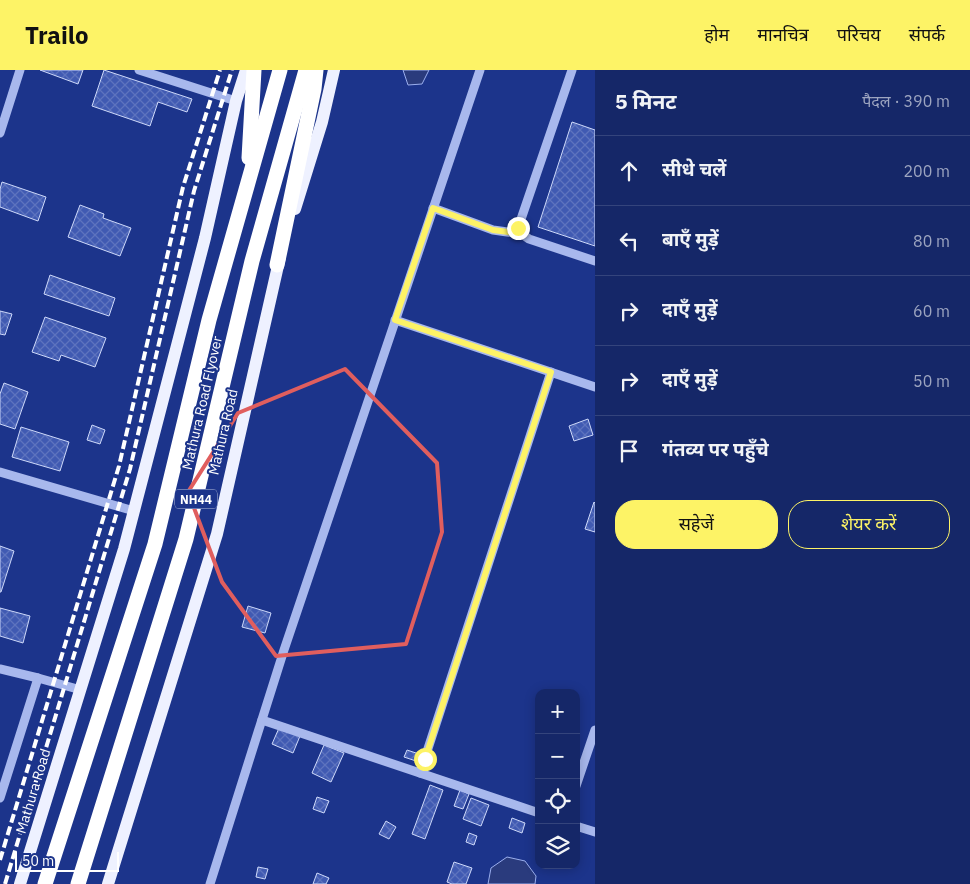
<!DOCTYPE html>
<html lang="hi">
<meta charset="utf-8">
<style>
:root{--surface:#152768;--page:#1e2f6e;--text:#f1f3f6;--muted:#9da5c0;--line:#34447c;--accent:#fdf366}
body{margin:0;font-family:"IBM Plex Sans","Noto Sans Devanagari",sans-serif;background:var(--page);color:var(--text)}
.controls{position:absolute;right:15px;bottom:15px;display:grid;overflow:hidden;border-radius:10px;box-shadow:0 2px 12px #0003}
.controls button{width:45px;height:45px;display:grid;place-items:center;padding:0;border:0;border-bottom:1px solid var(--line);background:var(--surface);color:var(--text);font:25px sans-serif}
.scale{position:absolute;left:15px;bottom:12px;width:104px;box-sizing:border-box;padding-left:5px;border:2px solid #fff;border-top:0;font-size:14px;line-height:18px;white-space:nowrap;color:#fff;-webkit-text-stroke:4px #1c348b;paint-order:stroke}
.stop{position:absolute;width:15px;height:15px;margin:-11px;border:4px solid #fdf366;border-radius:50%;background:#fff}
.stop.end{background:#fdf366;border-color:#fff;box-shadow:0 1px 5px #0008}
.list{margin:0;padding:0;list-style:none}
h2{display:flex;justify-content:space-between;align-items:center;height:65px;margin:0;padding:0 20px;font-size:21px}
h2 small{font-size:16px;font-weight:400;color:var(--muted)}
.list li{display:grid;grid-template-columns:32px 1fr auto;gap:15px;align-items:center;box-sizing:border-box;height:70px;padding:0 20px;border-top:1px solid var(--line)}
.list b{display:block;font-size:19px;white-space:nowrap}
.list em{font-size:16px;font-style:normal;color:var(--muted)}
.actions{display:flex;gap:10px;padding:15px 20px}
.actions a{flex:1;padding:11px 0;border:1px solid var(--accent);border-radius:20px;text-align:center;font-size:18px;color:var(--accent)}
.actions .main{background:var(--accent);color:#111}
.icon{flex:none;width:28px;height:28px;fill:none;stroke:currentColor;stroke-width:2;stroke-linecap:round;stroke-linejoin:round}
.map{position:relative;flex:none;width:595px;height:814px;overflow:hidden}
header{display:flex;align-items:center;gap:30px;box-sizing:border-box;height:70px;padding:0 25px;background:var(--accent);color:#111}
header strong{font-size:24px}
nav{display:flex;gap:28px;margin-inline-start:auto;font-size:18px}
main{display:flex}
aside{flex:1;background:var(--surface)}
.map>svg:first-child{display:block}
</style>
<header>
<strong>Trailo</strong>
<nav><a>होम</a><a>मानचित्र</a><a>परिचय</a><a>संपर्क</a></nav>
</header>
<main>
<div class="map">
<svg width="595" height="814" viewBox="0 0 595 814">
<defs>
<pattern id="building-cross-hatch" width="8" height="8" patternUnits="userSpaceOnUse" patternTransform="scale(1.25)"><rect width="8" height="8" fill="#405ab2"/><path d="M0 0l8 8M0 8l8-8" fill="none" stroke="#5d73be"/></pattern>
</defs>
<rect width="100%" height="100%" fill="#1c348b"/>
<g fill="#2a3b7d" stroke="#9bafee">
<path d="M403,0H429L422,14L408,15Z"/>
<path d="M507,787L525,791L536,806L535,814H488L491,798Z"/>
</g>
<g fill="url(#building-cross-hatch)" stroke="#cdd8f9">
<path d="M40,0H83L78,14Z"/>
<path d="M104,0L192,29L187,42L158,32L150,56L92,36Z"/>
<path d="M572,52L595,60V176L538,157Z"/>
<path d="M2,112L46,127L38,151L0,137V119Z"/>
<path d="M80,135L104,144L103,148L131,158L120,186L68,167Z"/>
<path d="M50,205L115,228L109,246L44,224Z"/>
<path d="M0,241L12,244L5,265L0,264Z"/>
<path d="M45,247L106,268L95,297L61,285L59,291L32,282Z"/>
<path d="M4,313L28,322L15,359L0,354V324Z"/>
<path d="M588,349L593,365L574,371L569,356Z"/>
<path d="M92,355L105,360L100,374L87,370Z"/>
<path d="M21,357L69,372L60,401L12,387Z"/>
<path d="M594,432L595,433V462L585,459Z"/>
<path d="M0,476L14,481L1,522H0Z"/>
<path d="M248,536L271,543L265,563L242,557Z"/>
<path d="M0,538L30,546L23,573L0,566Z"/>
<path d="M279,658L300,666L293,683L272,674Z"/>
<path d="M324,675L344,683L331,712L312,703Z"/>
<path d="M407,680L419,684L416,691L404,687Z"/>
<path d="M430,715L443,720L425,769L412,764Z"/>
<path d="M460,720L469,724L463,739L454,736Z"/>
<path d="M317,727L329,731L324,743L313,739Z"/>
<path d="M471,728L489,735L481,756L463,749Z"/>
<path d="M512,748L525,753L522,763L509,758Z"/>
<path d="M386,751L396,757L389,769L379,764Z"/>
<path d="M469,763L477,766L474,775L466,772Z"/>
<path d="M454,792L472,798L466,814H452L447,812Z"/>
<path d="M258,797L268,799L265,809L256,807Z"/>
<path d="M317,803L329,808L326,814H313Z"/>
</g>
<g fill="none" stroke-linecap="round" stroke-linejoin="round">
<g stroke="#a8b8ed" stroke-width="9">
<path d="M139,0L236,31"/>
<path d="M572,0L518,158L522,164L529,169L595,191"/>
<path d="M0,63L20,0"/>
<path d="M433,138L493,160L522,164"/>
<path d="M395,250L595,317"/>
<path d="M0,402L134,441"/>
<path d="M0,599L38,608L81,620"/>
<path d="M262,650L539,743"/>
<path d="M420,703L551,302"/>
<path d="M576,716L595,660"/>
<path d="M0,728L38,608"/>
<path d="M576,756L595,762"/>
<path d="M210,814L284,580L480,0"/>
</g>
<g stroke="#eef1ff" stroke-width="12">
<path d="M295,139L322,52L334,0"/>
<path d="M20,814L124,479L205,168L236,31L246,0"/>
<path d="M108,814L217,464L280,187"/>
</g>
<g stroke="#fff" stroke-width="15">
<path d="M249,88L254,0"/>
<path d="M277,195L314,19L316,0"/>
<path d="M45,814L155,474L209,250L280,0"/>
<path d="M78,814L186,469L252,191L306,0"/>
</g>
<g stroke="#fff" stroke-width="4" stroke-dasharray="9 4" stroke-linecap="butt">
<path d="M0,790L119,396L183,117L220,0"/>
<path d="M5,814L130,399L194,121L232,0"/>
</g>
</g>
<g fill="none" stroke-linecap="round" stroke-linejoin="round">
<path stroke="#fdf366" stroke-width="6" d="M425,689L551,302L395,250L433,138L493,160L522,164L518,158"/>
</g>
<path fill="none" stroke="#e05e5e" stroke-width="4" stroke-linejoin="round" d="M345,299L437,393L442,462L406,574L276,586L222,512L188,422L238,343Z"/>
<g text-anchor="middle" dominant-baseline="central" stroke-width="4" stroke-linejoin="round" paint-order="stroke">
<rect fill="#1c348b" stroke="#bbc2dc" stroke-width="1" x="175" y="419.5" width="42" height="19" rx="4"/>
<g font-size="12" font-weight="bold" fill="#fff">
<text x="196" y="429">NH44</text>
</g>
<g font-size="14" fill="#fff" stroke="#1c348b">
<text transform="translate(202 333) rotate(-77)">Mathura Road Flyover</text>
<text transform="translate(223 362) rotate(-77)">Mathura Road</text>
<text transform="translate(33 721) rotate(-73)">Mathura Road</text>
</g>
</g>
</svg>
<div class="controls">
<button>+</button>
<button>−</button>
<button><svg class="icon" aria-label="locate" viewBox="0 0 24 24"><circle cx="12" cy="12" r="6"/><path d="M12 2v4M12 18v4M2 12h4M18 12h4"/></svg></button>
<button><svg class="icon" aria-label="layers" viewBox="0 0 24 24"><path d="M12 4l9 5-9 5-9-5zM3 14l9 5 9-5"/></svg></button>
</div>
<div class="scale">50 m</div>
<div class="stop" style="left:425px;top:689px"></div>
<div class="stop end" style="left:518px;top:158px"></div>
</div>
<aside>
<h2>5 मिनट<small>पैदल · 390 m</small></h2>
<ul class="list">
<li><svg class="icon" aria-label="ahead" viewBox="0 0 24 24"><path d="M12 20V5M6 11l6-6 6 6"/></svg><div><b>सीधे चलें</b></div><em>200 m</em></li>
<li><svg class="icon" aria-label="left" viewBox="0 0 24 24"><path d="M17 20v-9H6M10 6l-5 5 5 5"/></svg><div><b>बाएँ मुड़ें</b></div><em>80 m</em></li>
<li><svg class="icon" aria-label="right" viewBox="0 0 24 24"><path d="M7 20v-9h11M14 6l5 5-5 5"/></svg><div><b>दाएँ मुड़ें</b></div><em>60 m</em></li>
<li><svg class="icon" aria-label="right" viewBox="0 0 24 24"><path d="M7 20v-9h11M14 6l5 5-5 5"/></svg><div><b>दाएँ मुड़ें</b></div><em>50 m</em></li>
<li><svg class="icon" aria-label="arrive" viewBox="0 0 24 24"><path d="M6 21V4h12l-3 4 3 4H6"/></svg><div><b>गंतव्य पर पहुँचे</b></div></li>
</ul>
<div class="actions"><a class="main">सहेजें</a><a>शेयर करें</a></div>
</aside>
</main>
